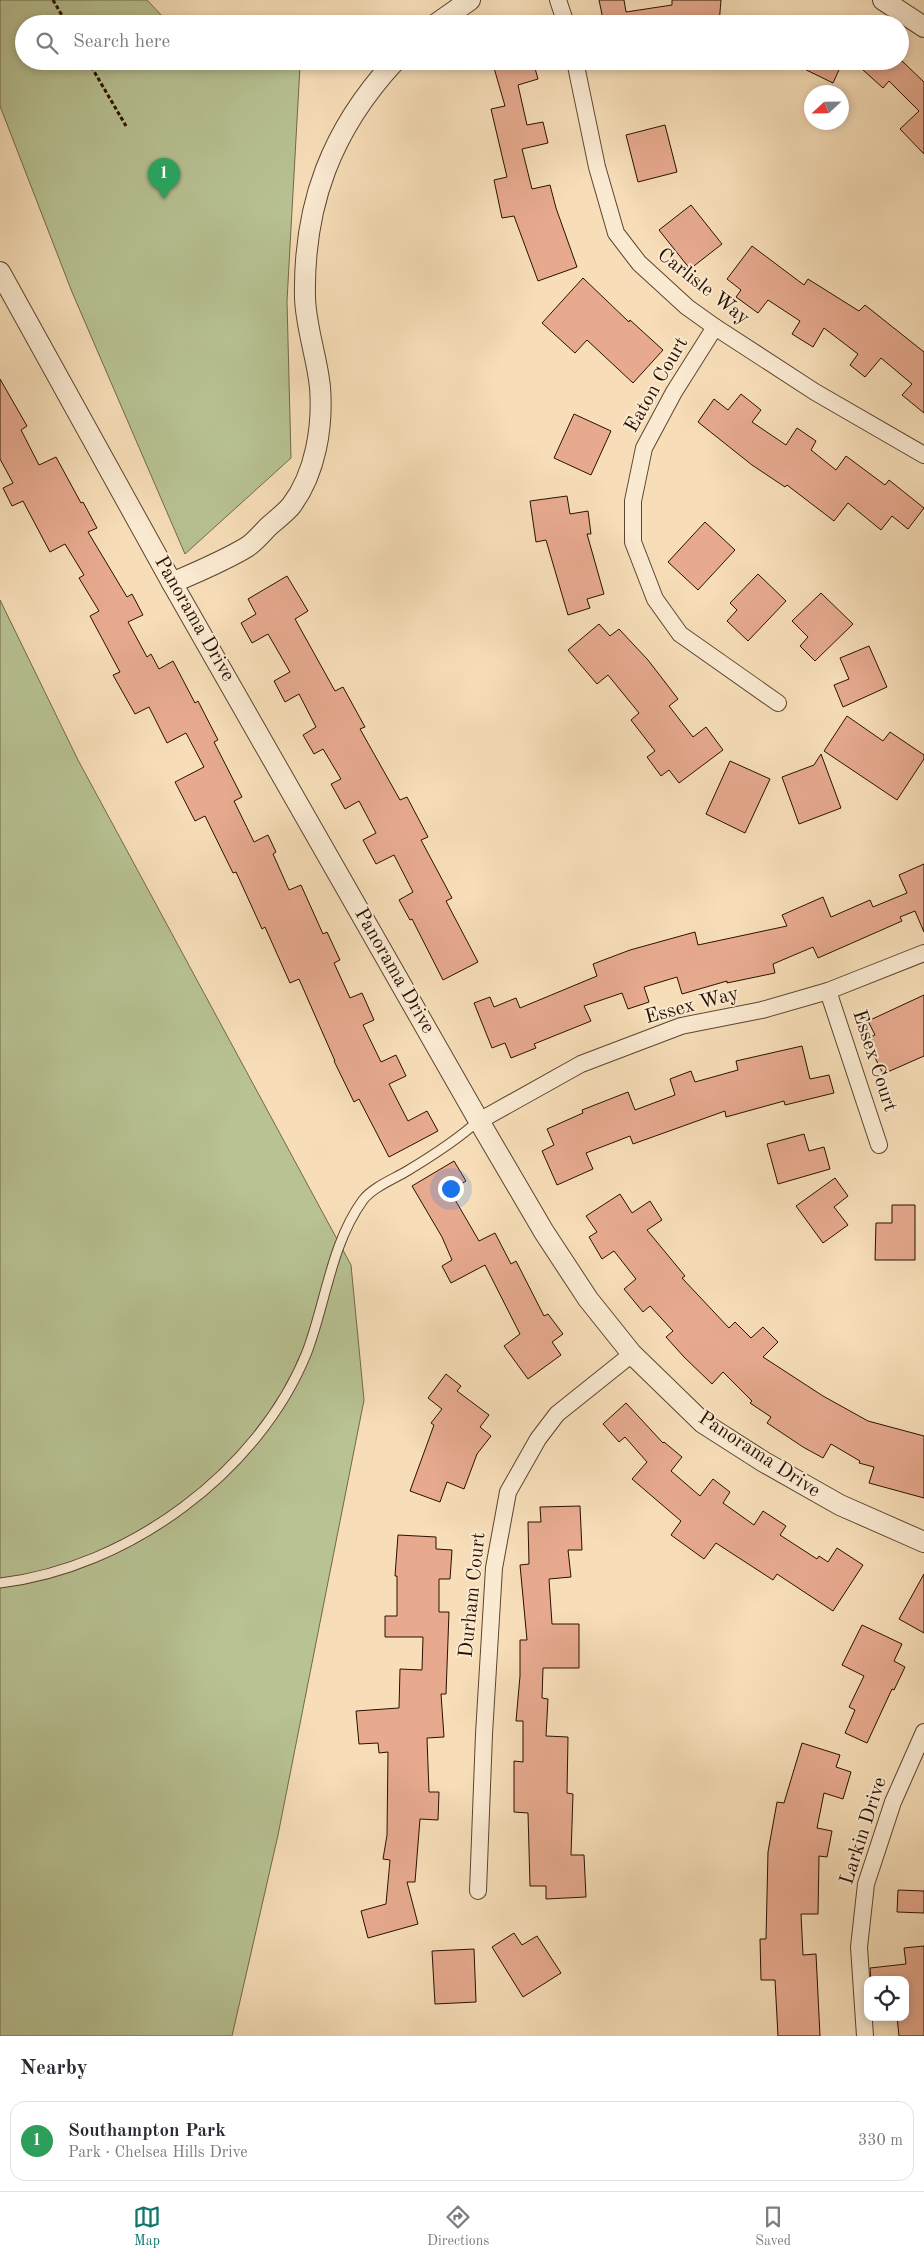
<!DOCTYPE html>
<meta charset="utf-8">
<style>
:root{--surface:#fff;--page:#f7f7f7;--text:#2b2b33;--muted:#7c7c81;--line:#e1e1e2;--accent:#0f766e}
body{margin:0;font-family:"Old Standard TT",serif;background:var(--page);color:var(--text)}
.controls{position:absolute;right:15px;bottom:15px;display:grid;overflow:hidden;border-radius:10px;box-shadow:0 2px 8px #0003}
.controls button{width:45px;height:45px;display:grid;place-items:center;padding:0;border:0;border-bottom:1px solid var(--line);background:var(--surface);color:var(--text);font:25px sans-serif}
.compass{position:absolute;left:804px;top:85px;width:45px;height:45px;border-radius:50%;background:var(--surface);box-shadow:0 2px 8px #0003;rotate:248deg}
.you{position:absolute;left:450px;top:1188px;width:18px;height:18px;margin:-12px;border:4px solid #fff;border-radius:50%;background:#1a73e8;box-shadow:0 0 0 8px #1a73e833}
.badge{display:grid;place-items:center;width:32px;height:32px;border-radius:50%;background:var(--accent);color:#fff;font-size:16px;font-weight:700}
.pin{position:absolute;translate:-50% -41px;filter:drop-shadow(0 1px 2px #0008)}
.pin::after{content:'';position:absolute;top:26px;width:18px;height:15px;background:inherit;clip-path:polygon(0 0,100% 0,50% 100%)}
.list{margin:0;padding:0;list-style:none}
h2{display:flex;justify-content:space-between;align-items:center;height:65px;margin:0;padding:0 20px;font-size:21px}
h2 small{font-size:16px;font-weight:400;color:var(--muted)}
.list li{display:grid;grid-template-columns:32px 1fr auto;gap:15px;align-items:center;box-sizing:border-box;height:80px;margin:0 10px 10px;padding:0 10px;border:1px solid var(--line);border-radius:15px}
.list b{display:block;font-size:19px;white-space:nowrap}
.list p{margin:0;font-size:16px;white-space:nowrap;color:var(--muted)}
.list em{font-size:16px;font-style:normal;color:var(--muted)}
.icon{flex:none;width:28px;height:28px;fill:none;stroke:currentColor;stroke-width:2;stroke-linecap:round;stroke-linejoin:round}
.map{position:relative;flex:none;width:924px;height:2036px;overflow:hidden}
.search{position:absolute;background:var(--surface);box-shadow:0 2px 8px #0003;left:15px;right:15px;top:15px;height:55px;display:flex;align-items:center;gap:12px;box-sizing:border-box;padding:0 18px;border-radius:28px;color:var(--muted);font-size:19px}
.sheet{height:155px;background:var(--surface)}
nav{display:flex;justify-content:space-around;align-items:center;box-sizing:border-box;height:70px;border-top:1px solid var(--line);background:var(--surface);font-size:14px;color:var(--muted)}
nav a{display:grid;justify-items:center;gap:2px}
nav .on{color:var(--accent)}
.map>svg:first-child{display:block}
</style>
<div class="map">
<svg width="924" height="2036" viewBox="0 0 924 2036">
<rect width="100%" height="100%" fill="#f7deb8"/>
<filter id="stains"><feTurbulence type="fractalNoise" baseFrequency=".004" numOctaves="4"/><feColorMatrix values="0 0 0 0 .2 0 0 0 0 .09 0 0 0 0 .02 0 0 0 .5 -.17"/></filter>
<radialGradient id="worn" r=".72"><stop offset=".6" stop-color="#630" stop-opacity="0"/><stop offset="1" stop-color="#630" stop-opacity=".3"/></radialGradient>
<g fill="#b8c293" stroke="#71694a">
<path d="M0,0H147L163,17L181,24H24V61H288L300,66L287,301L291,458L185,554L72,292L0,106Z"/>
<path d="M0,600L78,760L351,1265L364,1400L278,1835L232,2036H0Z"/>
</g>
<g fill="#e7aa8f" stroke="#2a1000">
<path d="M599,0H624L626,12L672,5V0H721L719,24H604Z"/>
<path d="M492,61H533L538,79L518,85L527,125L543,122L548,143L522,149L532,189L550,185L556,208L577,267L538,281L514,216L502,218L494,180L507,177L491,109L505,106Z"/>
<path d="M788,61H843L833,83Z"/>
<path d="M853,61H902L924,82V154L900,129L919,111L889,81L883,88Z"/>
<path d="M665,125L677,172L638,182L626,135Z"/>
<path d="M691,205L722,244L690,269L659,230Z"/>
<path d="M752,246L804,285L808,279L859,311L865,305L924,352V413L902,395L912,384L881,358L865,377L850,365L858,354L824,328L813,347L792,334L800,321L768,300L758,313L736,297L741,290L727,279Z"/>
<path d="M583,278L629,322L630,320L663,350L633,383L587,340L575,353L542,323Z"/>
<path d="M0,379L27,426L21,430L39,465L56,457L81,503L83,502L97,528L88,532L127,597L132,594L143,615L128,622L147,657L151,654L159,669L173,661L195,703L198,701L218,740L214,742L242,797L234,801L254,842L268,835L276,852L273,854L289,890L301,885L323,934L327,932L340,960L334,963L350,998L362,993L374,1020L363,1025L381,1062L396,1055L406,1076L389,1084L408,1121L427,1111L438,1131L389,1157L359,1099L354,1102L334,1061H335L299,979L290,983L265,927L262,929L236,872L233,873L205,816L195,821L175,782L204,767L186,733L167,743L149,707L135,714L113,675L120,672L90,616L99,611L79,578L84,575L65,544L50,552L23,501L12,506L3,488L13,483L0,459Z"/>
<path d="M741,394L761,410L752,422L786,445L797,428L816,441L811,450L836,470L846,456L885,485L889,480L924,508L908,529L892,516L881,530L848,503L834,521L787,485L785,487L752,465L698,422L714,399L728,410Z"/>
<path d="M574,414L611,431L591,475L554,458Z"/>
<path d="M567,496L570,514L588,511L591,534H587L604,594L587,599L590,608L568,615L546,540L536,542L530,501Z"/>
<path d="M705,522L735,550L698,590L668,562Z"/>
<path d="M758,574L786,601L748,641L727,621L737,610L730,603Z"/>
<path d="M287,576L308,611L295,619L335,691L343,687L365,727L360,729L400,800L407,797L428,837L421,840L452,898L446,901L478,962L443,980L412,919L410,920L399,900L413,892L394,855L376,864L363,840L376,833L359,801L345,809L331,784L341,779L323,749L314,754L303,735L316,727L299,694L285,702L274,681L290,672L268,634L252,643L241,623L256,614L248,599Z"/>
<path d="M821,593L853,624L815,661L800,646L808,637L792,621Z"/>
<path d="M599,624L610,636L619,629L648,660L678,699L669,706L693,737L706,727L723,750L679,783L669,770L661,776L647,757L655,751L631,720L639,713L608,675L597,684L568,650Z"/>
<path d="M869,646L887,687L843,707L834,685L849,679L840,658Z"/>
<path d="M847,716L883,741L890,732L924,755V759L897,800L824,751Z"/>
<path d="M821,754L841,808L799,824L782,777L814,765Z"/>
<path d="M730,761L770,779L745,833L706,814Z"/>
<path d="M924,864V932L915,911L900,917L902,921L818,958L813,947L773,964L775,973L727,983V981L682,994L677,977L644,987L649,1002L628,1009L622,993L584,1006L591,1021L534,1044L536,1048L511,1058L505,1043L492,1048L474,1003L490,997L494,1007L516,998L520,1008L597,976L593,964L630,950L695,932L698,945L787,926L782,915L823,897L831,917L870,900L873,907L907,893L899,875Z"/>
<path d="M924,995V1056L883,1074L866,1039L875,1035L868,1021Z"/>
<path d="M802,1046L810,1079L829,1075L834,1093L785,1105L784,1101L726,1117L725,1111L633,1144L630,1136L586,1153L593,1169L557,1185L542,1151L554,1145L547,1129L583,1113L582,1110L628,1092L635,1110L675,1095L670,1079L691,1071L695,1082L738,1070L736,1061Z"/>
<path d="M804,1134L809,1151L824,1147L830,1169L778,1184L767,1144Z"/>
<path d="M454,1161L466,1181L450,1191L479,1241L495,1233L511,1264L516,1261L544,1316L548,1314L563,1334L552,1342L561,1355L528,1379L504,1346L520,1334L485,1265L451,1283L442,1266L452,1260L442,1237L412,1186Z"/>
<path d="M835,1178L848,1196L834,1207L848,1225L823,1243L796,1206Z"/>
<path d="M620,1194L632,1213L650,1201L662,1220L647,1230L685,1276L682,1278L729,1328L735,1322L751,1338L763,1327L778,1342L763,1357L823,1396L868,1421L924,1436V1498L869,1483L874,1467L859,1463L860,1461L831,1444L823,1458L803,1447L767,1423L771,1417L750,1403L752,1401L723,1372L712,1384L684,1357L666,1337L673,1331L650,1306L643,1312L624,1289L636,1279L614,1251L602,1259L589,1237L597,1232L586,1216Z"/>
<path d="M892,1205H915V1260H875L876,1223H892Z"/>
<path d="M446,1374L461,1386L457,1391L489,1415L480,1427L491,1436L477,1454L464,1489L447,1482L440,1502L410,1491L434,1425L431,1423L442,1409L428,1398Z"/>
<path d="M626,1403L663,1443L664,1442L682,1457L671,1471L700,1496L713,1479L730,1492L723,1503L754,1525L763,1511L786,1526L780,1535L817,1559L819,1556L828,1562L837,1548L863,1565L833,1611L777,1574L773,1580L716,1543L704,1559L671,1535L681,1521L632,1479L647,1462L625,1437L619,1442L603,1424Z"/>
<path d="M580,1506L582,1550H568L571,1577L549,1579L552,1624H579V1668H543L542,1698L548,1699L546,1736L568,1737L567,1793L573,1794L571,1855H584L586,1897L546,1899V1886H530L528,1813L514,1812V1761L523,1762V1721H516L520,1676V1640H527L520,1565L529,1564L528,1522H541L540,1507Z"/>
<path d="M398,1535L436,1537V1549L452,1550L450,1579H439V1612H449L446,1694H441L444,1737L427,1738L429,1792H439L438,1820L420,1819L415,1882H407L418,1924L368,1938L361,1911L386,1904L390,1860L383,1859L387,1835L388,1752L379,1753L378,1743L359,1744L356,1711L399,1708L400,1669L422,1670L423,1637H385V1616H397V1576H395Z"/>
<path d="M924,1574V1633L899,1619Z"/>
<path d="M862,1625L902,1644L894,1661L905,1667L894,1690L892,1689L867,1743L845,1733L855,1710L849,1707L864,1676L842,1665Z"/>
<path d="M802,1743L840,1755L836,1767L851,1772L843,1799L824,1793L817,1828L832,1831L827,1857L819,1856L818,1914H801L803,1955L816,1954L820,2036H778L775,1980H761L760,1939H766L768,1852L777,1802L784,1803Z"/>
<path d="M898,1890L924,1891V1913L897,1912Z"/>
<path d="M514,1933L522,1945L537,1936L561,1973L523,1997L492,1947Z"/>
<path d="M924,1946V2036H899L897,2017H905V1980H871L870,1968L906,1964L904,1948Z"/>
<path d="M474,1949L476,2002L435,2004L432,1951Z"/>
</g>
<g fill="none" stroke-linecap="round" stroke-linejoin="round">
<defs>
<path id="service" d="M0,1583C128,1568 259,1472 307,1352C326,1302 331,1244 363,1200C373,1187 394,1179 407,1171C432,1156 457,1140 478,1121"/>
<g id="minor">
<path d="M558,0L566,24"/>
<path d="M575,61L597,167L616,233L639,263L687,307L715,327L815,392L924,455"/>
<path d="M715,327L674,392L644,448L633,501V542L655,599L680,634L778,703"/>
<path d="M828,991L879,1145"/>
<path d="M479,1121L581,1064L681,1026L762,1010L828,991L924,953"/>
<path d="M478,1891L484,1734L494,1568L508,1492L538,1439L557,1414L632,1354"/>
<path d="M865,2036L859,1947L866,1884L893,1802L924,1732"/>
</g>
<g id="tertiary">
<path d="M883,0L924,27"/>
<path d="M436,24L470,0"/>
<path d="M0,272L172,583L479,1121L544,1232L588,1299L632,1354L703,1423L764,1462L840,1505L924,1542"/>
<path d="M172,583C197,572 224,561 247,547C255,542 262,533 269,526C276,520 285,513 291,506C316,473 323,426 320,387C317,357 306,328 305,298C303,204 332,129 395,61"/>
</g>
</defs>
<use href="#service" stroke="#5d442e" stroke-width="11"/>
<use href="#minor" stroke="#5d442e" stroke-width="18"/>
<use href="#tertiary" stroke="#5d442e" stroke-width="22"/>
<g stroke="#2a1000" stroke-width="3" stroke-dasharray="4 2.5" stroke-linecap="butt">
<path d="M53,0L67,24"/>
<path d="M88,61L126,126"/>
</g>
<use href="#service" stroke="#faead1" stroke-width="9"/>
<use href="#minor" stroke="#faead1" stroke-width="16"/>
<use href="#tertiary" stroke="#faead1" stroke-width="20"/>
</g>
<g text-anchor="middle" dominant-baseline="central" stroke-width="4" stroke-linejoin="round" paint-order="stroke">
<g font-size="20" fill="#2a1000" stroke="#faead1">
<text transform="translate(703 287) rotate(38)">Carlisle Way</text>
<text transform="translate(657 385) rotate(-60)">Eaton Court</text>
<text transform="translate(194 619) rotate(60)">Panorama Drive</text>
<text transform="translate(394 971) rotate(60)">Panorama Drive</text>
<text transform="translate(692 1006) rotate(-15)">Essex Way</text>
<text transform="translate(874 1061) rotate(72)">Essex Court</text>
<text transform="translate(759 1455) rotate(33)">Panorama Drive</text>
<text transform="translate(473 1595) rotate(-84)">Durham Court</text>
<text transform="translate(864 1831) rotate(-72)">Larkin Drive</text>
</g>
</g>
<rect width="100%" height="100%" filter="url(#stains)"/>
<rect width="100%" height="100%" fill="url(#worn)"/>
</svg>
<div class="controls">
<button><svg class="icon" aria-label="locate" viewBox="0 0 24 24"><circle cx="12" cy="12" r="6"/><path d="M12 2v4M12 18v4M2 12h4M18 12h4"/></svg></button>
</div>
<svg class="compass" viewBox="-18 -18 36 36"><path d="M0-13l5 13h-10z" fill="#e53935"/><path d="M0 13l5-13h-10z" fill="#7c7c81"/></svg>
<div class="you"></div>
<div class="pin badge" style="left:164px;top:199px;background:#2e9e5b">1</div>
<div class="search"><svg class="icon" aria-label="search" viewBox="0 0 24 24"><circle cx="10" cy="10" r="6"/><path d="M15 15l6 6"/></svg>Search here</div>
</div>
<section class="sheet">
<h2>Nearby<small></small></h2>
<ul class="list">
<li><span class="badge" style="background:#2e9e5b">1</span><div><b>Southampton Park</b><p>Park · Chelsea Hills Drive</p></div><em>330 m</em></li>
</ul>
</section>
<nav>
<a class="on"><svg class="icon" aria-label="map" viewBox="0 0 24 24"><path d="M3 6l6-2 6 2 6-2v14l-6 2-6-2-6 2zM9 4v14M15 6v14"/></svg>Map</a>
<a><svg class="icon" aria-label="directions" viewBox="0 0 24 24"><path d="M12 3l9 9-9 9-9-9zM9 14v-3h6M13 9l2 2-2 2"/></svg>Directions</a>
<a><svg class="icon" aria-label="saved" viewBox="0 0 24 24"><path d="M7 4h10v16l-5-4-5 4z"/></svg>Saved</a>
</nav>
